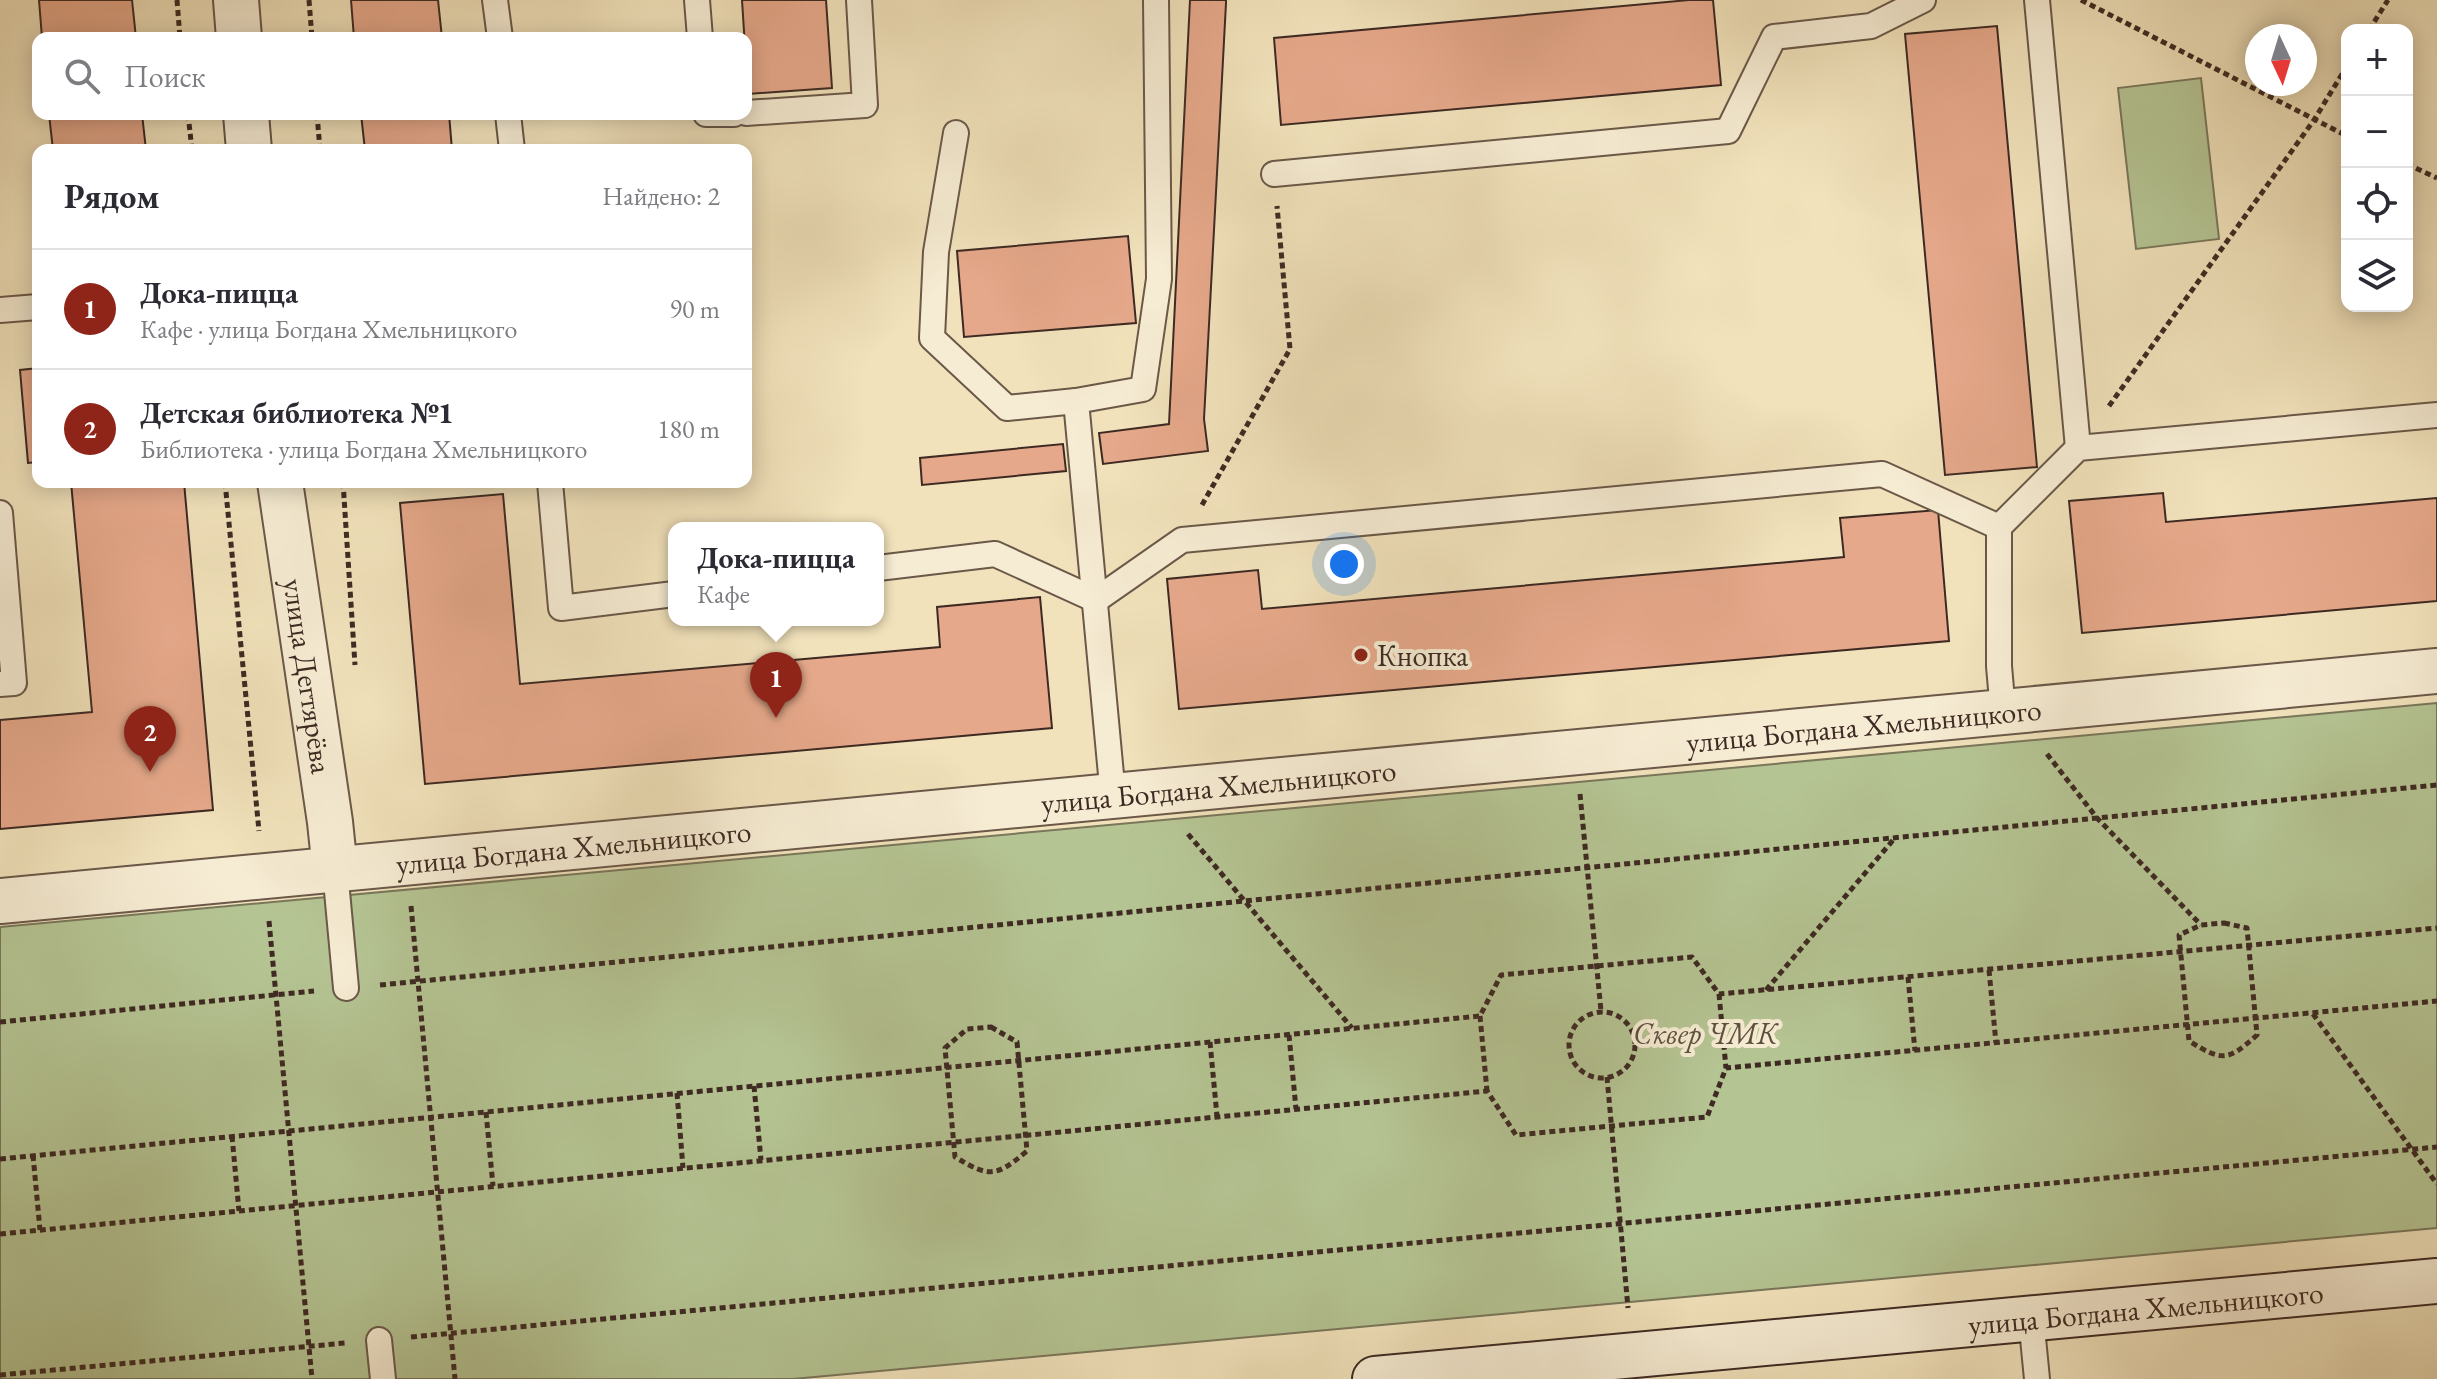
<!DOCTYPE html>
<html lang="ru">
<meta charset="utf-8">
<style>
:root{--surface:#fff;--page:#f7f7f7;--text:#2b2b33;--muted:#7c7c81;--line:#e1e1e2;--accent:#8f2418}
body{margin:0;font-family:"EB Garamond",serif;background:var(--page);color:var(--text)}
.controls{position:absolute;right:24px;top:24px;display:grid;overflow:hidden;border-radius:16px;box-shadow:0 4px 20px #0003}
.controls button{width:72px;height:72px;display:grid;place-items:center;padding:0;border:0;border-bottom:2px solid var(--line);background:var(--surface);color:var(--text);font:40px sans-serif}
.compass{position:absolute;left:2245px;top:24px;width:72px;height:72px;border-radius:50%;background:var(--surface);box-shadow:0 4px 20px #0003;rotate:176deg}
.you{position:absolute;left:1344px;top:564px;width:28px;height:28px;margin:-20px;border:6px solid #fff;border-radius:50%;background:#1a73e8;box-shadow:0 0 0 12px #1a73e833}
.badge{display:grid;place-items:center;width:52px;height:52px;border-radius:50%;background:var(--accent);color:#fff;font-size:26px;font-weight:700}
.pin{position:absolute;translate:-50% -66px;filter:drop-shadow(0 2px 4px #0008)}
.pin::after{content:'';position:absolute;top:42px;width:28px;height:24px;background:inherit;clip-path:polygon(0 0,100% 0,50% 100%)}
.popup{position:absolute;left:668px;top:522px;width:216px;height:104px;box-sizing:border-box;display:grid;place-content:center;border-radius:16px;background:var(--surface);filter:drop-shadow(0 2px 6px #0005);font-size:26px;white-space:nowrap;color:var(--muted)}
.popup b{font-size:30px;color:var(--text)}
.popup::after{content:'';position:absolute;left:50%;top:100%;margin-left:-16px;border:16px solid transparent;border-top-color:var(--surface)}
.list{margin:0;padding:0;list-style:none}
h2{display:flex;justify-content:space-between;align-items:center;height:104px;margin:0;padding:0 32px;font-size:34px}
h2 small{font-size:26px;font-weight:400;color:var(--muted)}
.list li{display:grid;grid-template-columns:52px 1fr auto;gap:24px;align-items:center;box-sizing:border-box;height:120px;padding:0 32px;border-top:2px solid var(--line)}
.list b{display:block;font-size:30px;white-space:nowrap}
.list p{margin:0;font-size:26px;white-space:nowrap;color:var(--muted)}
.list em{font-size:26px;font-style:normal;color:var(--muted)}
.icon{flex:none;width:44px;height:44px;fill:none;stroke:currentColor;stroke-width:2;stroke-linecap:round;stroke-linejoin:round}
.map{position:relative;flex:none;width:2437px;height:1379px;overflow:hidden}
.search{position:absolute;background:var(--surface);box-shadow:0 4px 20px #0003;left:32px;top:32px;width:720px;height:88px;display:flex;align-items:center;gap:20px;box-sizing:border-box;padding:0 28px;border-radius:16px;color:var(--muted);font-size:30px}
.panel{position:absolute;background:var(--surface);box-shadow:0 4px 20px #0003;left:32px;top:144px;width:720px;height:344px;border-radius:16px}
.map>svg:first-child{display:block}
</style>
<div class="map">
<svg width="2437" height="1379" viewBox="0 0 2437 1379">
<rect width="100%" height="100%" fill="#f1e2bb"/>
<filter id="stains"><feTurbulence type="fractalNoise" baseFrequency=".0025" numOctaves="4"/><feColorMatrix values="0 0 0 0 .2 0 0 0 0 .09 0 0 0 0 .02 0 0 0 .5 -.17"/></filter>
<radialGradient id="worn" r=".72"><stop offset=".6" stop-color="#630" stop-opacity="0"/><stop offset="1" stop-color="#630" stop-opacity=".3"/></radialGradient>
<g fill="#b5c493" stroke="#7a775b" stroke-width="2">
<path d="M2201,78L2219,239L2136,249L2118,88Z"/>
<path d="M2437,703V1228L793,1379H0V927Z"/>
</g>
<g fill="#e5a88a" stroke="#3e2a23" stroke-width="2">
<path d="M39,0H132L136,38H42Z"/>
<path d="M351,0H438L442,38H354Z"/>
<path d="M742,0H826L832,88L748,94Z"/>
<path d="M1190,0H1226V3L1204,419L1208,451L1103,464L1099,433L1169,424Z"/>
<path d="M1689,0H1713L1721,85L1281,125L1274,38Z"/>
<path d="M1997,26L2037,467L1945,475L1905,34Z"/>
<path d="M49,114H142L146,150H53Z"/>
<path d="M361,114H449L452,150H365Z"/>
<path d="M1128,236L1136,323L964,337L957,251Z"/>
<path d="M38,368V462L28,463L20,370Z"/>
<path d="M1063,444L1066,471L922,485L920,458Z"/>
<path d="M71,482H184L213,810L0,829V720L92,712Z"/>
<path d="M2163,493L2166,522L2437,498V601L2082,633L2069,501Z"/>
<path d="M503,494L520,684L940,647L937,607L1040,597L1052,728L425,784L400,503Z"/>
<path d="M1938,510L1949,641L1179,709L1167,579L1258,570L1262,609L1844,557L1840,518Z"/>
</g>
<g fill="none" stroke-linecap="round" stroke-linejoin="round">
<defs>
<g id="service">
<path d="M495,0L500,38"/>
<path d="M697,0L700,38"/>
<path d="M2037,0L2078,448"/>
<path d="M746,113L865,105L859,0"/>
<path d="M508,114L512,150"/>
<path d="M706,114H734"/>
<path d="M956,133L936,252L932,338L1007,408L1076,401"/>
<path d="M1274,174L1728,131L1774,37L1871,26L1923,0"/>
<path d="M0,310L38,307"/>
<path d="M550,482L561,608L674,594"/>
<path d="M0,513L14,683L0,684"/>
<path d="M1999,527V666L2003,712"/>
<path d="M878,568L995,554L1096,600L1182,540L1882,474L1999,527L2078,448L2437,415"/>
<path d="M1113,796L1076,401L1143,389L1159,279L1156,0"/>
<path d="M335,870L346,988"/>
<path d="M2031,1318L2037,1379"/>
<path d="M379,1340L383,1379"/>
</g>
<g id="minor">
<path d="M236,0L239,38"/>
<path d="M246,114L249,150"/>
<path id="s1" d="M280,482L330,822L335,870"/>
<path id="s2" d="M0,901L2437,671"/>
</g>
<g id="secondary">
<path id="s3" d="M1375,1379L2437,1281"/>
</g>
</defs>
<use href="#service" stroke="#6b5849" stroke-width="28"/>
<use href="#minor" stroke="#6b5849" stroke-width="48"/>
<use href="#secondary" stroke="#3e2a23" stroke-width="48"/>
<g stroke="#3e2a23" stroke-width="5" stroke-dasharray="6 4" stroke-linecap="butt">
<path d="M177,0L180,38"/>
<path d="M309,0L312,38"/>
<path d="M2081,0L2347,136"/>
<path d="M2369,30L2388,0"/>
<path d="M188,114L192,150"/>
<path d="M317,114L320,150"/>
<path d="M2407,164L2437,178"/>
<path d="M2109,406L2314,120L2347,66"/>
<path d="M225,482L259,831"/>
<path d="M343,482L355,665"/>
<path d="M1202,505L1290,349L1277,206"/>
<path d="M2047,754L2097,818L2201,925"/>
<path d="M1580,794L1601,1011"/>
<path d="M1188,834L1352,1028"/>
<path d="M411,906L455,1379"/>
<path d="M269,921L312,1379"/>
<path d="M2224,923L2247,928L2257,1035C2228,1061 2223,1062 2189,1041L2179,935L2201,925Z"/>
<path d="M1989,970L1996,1043"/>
<path d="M1908,977L1915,1051"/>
<path d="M380,985L2437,785"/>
<path d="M1766,990L1894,839"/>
<path d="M1719,994L1726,1068"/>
<circle cx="1602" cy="1045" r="33"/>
<path d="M2313,1014L2437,1184"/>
<path d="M1480,1016L1487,1091"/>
<path d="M0,1022L314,991"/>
<path d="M991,1027L1017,1042L1027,1151C996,1177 990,1178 955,1157L945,1048L967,1029Z"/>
<path d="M1289,1035L1296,1109"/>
<path d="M1210,1042L1217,1116"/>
<path d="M1607,1077L1628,1308"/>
<path d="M754,1086L761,1160"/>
<path d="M677,1093L683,1168"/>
<path d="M486,1112L493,1186"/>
<path d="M232,1136L239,1211"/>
<path d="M33,1155L40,1230"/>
<path d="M0,1159L1480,1016L1501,975L1692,957L1719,994L2437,928"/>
<path d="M0,1234L1487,1091L1516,1135L1707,1117L1726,1068L2437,1001"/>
<path d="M411,1337L2437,1147"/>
<path d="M0,1375L345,1343"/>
</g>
<use href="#service" stroke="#f6ecd3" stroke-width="24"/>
<use href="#minor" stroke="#f6ecd3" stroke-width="44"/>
<use href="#secondary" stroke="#f6ecd3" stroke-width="44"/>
</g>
<circle fill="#8f2418" stroke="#f6ecd3" stroke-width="3" cx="1361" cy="655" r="8"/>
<g text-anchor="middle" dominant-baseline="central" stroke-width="8" stroke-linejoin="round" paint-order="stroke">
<g font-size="30" fill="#3e2a23" stroke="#f6ecd3" text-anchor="start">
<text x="1377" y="655">Кнопка</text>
</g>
<g font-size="30" fill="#3e2a23" stroke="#f6ecd3">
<text stroke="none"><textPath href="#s1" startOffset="196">улица Дегтярёва</textPath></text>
<text stroke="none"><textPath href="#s2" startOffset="1872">улица Богдана Хмельницкого</textPath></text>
<text stroke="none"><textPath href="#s2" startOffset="1224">улица Богдана Хмельницкого</textPath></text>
<text stroke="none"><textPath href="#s2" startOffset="576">улица Богдана Хмельницкого</textPath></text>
<text stroke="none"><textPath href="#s3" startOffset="774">улица Богдана Хмельницкого</textPath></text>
</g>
<g font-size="30" font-style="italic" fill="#5c503f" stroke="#f6ecd3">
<text x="1705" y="1033">Сквер ЧМК</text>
</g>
</g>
<rect width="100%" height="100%" filter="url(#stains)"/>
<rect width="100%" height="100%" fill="url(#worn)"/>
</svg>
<div class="controls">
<button>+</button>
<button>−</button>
<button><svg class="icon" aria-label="locate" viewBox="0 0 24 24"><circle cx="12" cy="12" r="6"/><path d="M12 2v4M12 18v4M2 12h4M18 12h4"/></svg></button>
<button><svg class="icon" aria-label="layers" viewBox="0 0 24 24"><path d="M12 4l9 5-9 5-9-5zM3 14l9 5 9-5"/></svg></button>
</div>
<svg class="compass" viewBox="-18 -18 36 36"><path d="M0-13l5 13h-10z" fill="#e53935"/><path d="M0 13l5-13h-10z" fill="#7c7c81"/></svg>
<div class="you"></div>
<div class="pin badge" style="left:776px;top:718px">1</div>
<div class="popup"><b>Дока-пицца</b>Кафе</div>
<div class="pin badge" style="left:150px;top:772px">2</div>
<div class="search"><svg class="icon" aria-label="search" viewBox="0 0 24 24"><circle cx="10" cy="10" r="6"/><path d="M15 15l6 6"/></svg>Поиск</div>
<section class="panel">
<h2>Рядом<small>Найдено: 2</small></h2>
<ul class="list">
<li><span class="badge">1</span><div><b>Дока-пицца</b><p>Кафе · улица Богдана Хмельницкого</p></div><em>90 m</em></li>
<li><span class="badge">2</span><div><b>Детская библиотека №1</b><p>Библиотека · улица Богдана Хмельницкого</p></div><em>180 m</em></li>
</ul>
</section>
</div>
